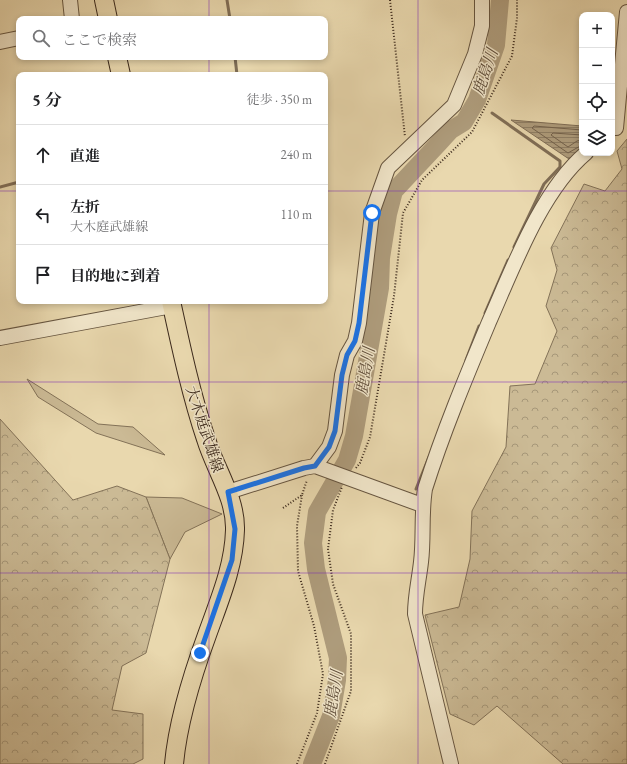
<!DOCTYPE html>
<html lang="ja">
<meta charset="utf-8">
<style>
:root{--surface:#fff;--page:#f2f2f2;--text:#202124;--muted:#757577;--line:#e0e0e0}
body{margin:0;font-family:"EB Garamond","Noto Serif JP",serif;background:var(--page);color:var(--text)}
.controls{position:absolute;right:12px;top:12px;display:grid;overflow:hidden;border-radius:8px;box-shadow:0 2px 6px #0003}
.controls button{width:36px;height:36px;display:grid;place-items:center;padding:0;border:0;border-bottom:1px solid var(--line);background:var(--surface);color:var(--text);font:20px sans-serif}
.stop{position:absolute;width:12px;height:12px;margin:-9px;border:3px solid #1a73e8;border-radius:50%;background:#fff}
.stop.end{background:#1a73e8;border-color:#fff;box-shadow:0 1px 4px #0008}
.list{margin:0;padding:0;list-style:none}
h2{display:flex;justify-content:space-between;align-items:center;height:52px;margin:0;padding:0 16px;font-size:17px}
h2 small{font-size:13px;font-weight:400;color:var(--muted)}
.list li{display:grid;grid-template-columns:26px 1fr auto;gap:12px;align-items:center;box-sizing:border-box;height:60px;padding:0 16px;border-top:1px solid var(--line)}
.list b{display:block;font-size:15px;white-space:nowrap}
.list p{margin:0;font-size:13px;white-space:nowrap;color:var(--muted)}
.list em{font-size:13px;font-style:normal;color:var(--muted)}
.icon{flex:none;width:22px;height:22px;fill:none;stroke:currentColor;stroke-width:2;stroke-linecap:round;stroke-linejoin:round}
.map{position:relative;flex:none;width:627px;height:764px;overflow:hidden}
.search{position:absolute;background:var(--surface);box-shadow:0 2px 6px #0003;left:16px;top:16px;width:312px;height:44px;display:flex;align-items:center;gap:10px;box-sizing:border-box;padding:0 14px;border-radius:8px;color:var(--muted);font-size:15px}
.panel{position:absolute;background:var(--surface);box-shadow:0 2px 6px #0003;left:16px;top:72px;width:312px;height:232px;border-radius:8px}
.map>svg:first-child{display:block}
</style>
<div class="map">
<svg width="627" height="764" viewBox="0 0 627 764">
<defs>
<pattern id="forest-crowns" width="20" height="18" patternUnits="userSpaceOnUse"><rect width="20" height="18" fill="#cbba95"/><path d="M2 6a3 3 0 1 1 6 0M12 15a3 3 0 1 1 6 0" fill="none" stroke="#a69779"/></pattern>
<pattern id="water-rules" width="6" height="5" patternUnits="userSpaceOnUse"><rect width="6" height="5" fill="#ae9c7c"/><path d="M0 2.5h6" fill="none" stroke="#8f7f65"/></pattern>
</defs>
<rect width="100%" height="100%" fill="#e9d8ae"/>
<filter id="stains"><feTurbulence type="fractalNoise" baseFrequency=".005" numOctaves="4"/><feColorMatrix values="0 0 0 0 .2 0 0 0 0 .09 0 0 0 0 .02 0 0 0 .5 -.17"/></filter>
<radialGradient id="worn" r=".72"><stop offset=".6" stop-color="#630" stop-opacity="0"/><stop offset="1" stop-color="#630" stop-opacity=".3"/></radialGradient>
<g fill="#cbba95" stroke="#837258">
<path d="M27,379L98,424L133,427L165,455L96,433L38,397Z"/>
<path d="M146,497L182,498L222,514L185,532L170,559Z"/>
</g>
<g fill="url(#forest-crowns)" stroke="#837258">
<path d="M627,139V764H563L497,706L474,725L450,714L425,615L459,607L470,559L472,511L506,447L510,386L535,384L557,331L546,306L557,270L551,248L584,184L605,191L622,169L617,151Z"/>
<path d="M0,419L73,500L117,486L146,497L170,559L146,653L122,666L112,710L143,714V759L133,764H0Z"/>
</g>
<path fill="url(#water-rules)" stroke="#806e56" d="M511,120L582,126V148L569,159Z"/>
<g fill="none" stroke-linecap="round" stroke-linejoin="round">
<g stroke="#74624c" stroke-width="1">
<path d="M582,130L534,126L532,128L568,153L582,145"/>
<path d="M582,135L553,133L551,135L568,147L577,141L582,140"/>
</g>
<g stroke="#806e56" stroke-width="3">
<path d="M227,0L230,19"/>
<path d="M235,57L237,75"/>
<path d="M477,100L481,105"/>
<path d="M492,113L560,161V167L544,184L514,247"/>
<path d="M0,187L19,182"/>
<path d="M485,313L508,260"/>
<path d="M466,360L479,326"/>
<path d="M416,489L429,457"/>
</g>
<path stroke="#ae9c7c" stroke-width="18" d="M312,764L331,716L337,680L338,658L316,569L313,543L317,512L347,460L354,436L380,288L381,258L388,214L394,191L439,143L451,130L464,122L477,100L496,45L500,0"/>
<defs>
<g id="minor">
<path d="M70,0L72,19"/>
<path d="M0,42L19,38"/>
<path d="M616,128L627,12"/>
<path d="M0,338L172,306"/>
<path d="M315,466L329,447L335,431L342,375L347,355L355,341L359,323L372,213L388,168L454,105L475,54L482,26V0"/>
<path d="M228,492L304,468L315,466L422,505"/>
<path d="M451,764L415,614C415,596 419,580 421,562C424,538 421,513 425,489C443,432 466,377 489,322C513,268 541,191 586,153"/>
</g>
<g id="major">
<path d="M104,0L108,19"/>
<path d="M117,57L121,75"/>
<path d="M171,301C181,347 191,394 206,439C215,469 236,498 235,530C234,567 219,601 207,635C192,676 178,720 174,764"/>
</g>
</defs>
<use href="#minor" stroke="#665540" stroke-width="16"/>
<use href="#major" stroke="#3b291c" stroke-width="20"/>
<g stroke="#3b291c" stroke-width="2" stroke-dasharray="1 2" stroke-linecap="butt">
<path d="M390,0L405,137"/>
<path d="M356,468L360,463L370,437L394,296L403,213L422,180L472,132L512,56L517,18V0"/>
<path d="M283,508L302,495L307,480"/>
<path d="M297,764L317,713L323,674L314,626L298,571L297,526L302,495"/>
<path d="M325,764L351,691V634L333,584L328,549L333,510L342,487"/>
</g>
<use href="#minor" stroke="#f1e6ca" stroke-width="14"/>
<use href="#major" stroke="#e9d8ae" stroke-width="18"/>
</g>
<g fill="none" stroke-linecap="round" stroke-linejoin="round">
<path stroke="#1a73e8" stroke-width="5" d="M200,653L232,560L235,529L228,492L304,468L315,466L329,447L335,431L342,375L347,355L355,341L359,323L372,213"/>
</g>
<path fill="none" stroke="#7b2cbf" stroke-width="1" stroke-opacity="0.55" d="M209,0V19M418,0V764M209,57V75M0,191H19M325,191H627M209,301V764M0,382H627M0,573H627"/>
<g text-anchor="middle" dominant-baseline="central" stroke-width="3" stroke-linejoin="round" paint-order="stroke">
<g font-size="15" fill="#3b291c" stroke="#f1e6ca">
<text transform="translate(205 429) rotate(72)">大木庭武雄線</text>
</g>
<g font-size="16" font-style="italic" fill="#5e4c39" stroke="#f1e6ca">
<text transform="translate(485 72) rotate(-71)">鹿島川</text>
<text transform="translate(365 371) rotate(-80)">鹿島川</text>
<text transform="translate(333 694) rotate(-81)">鹿島川</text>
</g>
</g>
<rect width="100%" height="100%" filter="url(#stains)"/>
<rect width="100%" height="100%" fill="url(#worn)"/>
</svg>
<div class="controls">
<button>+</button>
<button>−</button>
<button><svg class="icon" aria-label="locate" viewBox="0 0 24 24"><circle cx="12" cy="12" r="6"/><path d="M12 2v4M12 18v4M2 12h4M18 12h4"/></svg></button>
<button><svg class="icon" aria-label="layers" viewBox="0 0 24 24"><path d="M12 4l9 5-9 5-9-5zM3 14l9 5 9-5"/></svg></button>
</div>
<div class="stop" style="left:372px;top:213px"></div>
<div class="stop end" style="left:200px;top:653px"></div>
<div class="search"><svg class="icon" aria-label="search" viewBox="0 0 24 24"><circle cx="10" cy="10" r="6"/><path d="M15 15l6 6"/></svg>ここで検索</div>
<section class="panel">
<h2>5 分<small>徒歩 · 350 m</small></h2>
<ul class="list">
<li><svg class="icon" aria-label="ahead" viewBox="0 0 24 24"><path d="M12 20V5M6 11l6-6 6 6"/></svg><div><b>直進</b></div><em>240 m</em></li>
<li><svg class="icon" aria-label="left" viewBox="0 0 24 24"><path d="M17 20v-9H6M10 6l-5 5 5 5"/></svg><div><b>左折</b><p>大木庭武雄線</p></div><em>110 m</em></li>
<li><svg class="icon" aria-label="arrive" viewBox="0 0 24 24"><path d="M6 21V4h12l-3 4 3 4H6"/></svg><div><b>目的地に到着</b></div></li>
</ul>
</section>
</div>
